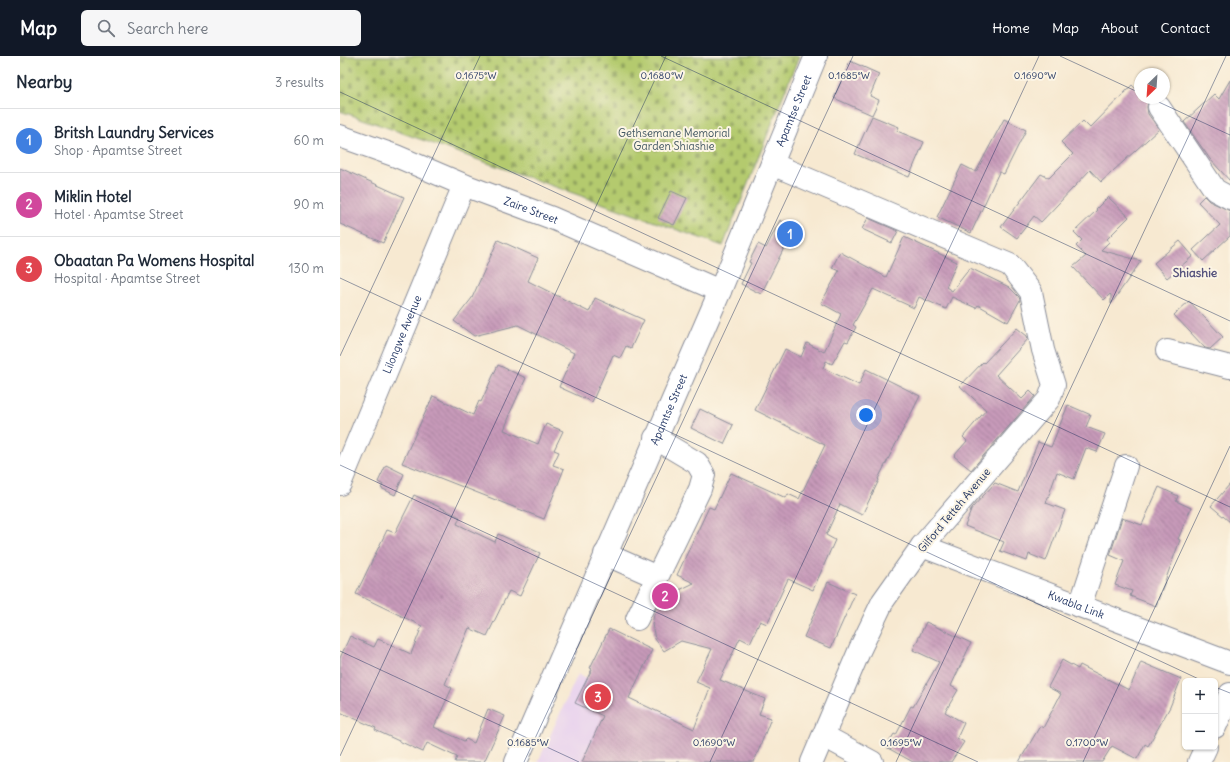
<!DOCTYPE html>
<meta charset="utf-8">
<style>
:root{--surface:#fff;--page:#f6f6f7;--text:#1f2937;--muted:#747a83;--line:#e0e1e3;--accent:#111827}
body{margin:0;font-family:Delius,sans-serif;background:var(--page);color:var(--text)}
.controls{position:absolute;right:12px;bottom:12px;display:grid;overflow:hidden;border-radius:6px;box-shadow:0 1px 3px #0004}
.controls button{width:36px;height:36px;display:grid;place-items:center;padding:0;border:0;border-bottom:1px solid var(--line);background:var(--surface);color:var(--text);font:20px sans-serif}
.compass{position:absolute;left:794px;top:12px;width:36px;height:36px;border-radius:50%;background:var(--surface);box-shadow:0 1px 3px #0004;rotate:205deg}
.you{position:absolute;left:526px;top:359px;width:14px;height:14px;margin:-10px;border:3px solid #fff;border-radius:50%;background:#1a73e8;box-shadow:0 0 0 6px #1a73e833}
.badge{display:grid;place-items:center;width:26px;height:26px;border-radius:50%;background:var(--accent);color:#fff;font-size:13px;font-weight:700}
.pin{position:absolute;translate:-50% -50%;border:2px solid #fff;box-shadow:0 1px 4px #0006}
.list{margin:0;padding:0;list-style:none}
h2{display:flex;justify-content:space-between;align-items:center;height:52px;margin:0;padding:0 16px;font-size:17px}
h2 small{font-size:13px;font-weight:400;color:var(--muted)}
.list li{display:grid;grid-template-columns:26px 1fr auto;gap:12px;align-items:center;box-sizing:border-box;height:64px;padding:0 16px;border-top:1px solid var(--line)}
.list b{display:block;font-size:15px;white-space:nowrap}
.list p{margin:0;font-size:13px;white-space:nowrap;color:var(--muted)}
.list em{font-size:13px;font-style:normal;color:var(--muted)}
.icon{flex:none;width:22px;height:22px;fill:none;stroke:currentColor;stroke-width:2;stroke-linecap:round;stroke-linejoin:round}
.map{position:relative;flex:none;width:890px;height:706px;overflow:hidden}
header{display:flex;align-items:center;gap:24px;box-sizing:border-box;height:56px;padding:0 20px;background:var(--accent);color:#fff}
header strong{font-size:19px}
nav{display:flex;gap:22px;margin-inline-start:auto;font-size:14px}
.search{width:280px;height:36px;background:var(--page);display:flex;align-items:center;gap:10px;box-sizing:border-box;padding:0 14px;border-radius:6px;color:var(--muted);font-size:15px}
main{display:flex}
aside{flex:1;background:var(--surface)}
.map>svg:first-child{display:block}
</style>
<header>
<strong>Map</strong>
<div class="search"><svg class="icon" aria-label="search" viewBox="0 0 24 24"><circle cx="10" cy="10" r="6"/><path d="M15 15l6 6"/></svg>Search here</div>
<nav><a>Home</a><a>Map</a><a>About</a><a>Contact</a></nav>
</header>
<main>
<aside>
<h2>Nearby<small>3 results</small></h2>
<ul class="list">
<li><span class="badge" style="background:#3f7fe0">1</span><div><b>Britsh Laundry Services</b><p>Shop · Apamtse Street</p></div><em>60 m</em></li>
<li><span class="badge" style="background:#d1479c">2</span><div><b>Miklin Hotel</b><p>Hotel · Apamtse Street</p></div><em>90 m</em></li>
<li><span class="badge" style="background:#e0444e">3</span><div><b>Obaatan Pa Womens Hospital</b><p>Hospital · Apamtse Street</p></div><em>130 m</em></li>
</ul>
</aside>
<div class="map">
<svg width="890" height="706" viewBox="0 0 890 706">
<defs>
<pattern id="cemetery-stones" width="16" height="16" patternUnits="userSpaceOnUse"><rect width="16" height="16" fill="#b4ca6e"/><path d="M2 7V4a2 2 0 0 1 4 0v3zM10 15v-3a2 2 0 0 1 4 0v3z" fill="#92a45e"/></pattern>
<pattern id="building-back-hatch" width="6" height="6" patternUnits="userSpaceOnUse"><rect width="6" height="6" fill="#c79ab9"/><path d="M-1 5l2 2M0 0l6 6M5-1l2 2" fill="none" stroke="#a17e9a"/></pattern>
</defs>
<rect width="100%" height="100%" fill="#fcf5e5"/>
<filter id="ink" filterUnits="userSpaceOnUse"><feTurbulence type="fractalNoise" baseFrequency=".025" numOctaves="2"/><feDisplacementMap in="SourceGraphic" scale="8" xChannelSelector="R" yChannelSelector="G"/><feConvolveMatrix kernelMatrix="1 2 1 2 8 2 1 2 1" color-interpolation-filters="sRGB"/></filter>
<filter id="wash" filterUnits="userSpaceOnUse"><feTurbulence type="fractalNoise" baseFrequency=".012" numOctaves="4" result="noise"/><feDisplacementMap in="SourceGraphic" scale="16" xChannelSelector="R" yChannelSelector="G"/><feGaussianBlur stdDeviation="0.9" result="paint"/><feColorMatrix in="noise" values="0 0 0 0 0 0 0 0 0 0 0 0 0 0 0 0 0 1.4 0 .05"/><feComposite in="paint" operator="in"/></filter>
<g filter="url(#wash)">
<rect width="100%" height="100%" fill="#f7e9d1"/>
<path fill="#e8d2ee" d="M238,618L338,663L319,706H198Z"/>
<path fill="url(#cemetery-stones)" stroke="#687c66" d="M0,0H459L383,190L0,55Z"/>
<g id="blocks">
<g fill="url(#building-back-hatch)">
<path d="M510,5L539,18L530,40L539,44L532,59L494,42Z"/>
<path d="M890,24V125L870,103L844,66L874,38L879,43Z"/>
<path d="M792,29L800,37V42H805L808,45L807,51L808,58L819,73L761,126L750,114L701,166L694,160L677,182L661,171L701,118L709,122L733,98L721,86L743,65L750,72Z"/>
<path d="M532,60L559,71L557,75L584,86L569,121L515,98Z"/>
<path d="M664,63L686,74L664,118L659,116L631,177L597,161L622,109L636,116Z"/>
<path d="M0,112L64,141L43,187L0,168Z"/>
<path d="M331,135L347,142L334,169L318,162Z"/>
<path d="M864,140L869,145L888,154L890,156V180L863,205L853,194L880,169L858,146Z"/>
<path d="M768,141L789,161L767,183L769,186L761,194L801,205L771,248V239L770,238L764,244L733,211L746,200L736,190L742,184L734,176L757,154L756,153Z"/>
<path d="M528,162L558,175L552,187L522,173Z"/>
<path d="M440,164L454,172L421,238L401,228L411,207L409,206L418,188L426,192Z"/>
<path d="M564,181L617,206L606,231L612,235L630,212L669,231L679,241L680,244L668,266L638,249L636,252L612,241L606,253L579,241L574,252L533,233L513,269L516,271L508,286L505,285L492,308L486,305L483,312L519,329L526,313L580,340L538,423L539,424L522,459L500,448L486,479L495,484L473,534L448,523L427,568L420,565L410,587L400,582L380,624L425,643L419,658L431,662L414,706H242L263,660L235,647L252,613L250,612L269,573L312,594L289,642L354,673L370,632L356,626L372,593L341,585L324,595L315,583L312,568L315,554L325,541L354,527L337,519L369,451L374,453L391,417L446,442L448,438L459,443L485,389L415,354L445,293L461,301L467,287L484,296L501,258L481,247L499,215L492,212L500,196L546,221Z"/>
<path d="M158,184L198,202L188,225L249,256L255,242L304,264L291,292L286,290L280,302L273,299L252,346L219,331L234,297L178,269L134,280L114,265L132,242Z"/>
<path d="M840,185L853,200L827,222L814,207Z"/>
<path d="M849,245L883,281L870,293L865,292L834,259Z"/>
<path d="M677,272L687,280L688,283L656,319L682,343L690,335L695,340L631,414L614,400L627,385L623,381L646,354L620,330L643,306L644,307Z"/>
<path d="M158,309L186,322L169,359H170L164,374L198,388L206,368L223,375L214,394L219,396L213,409L224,413L204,463L62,407L93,340L133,359L139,345L141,346Z"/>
<path d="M728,349L751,359L746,371L765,378L757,396L746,392L734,423L717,416L706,447L725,454L706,505L689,498L687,505L660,495L664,486L625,470L632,452L655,427L678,436L698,386L711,391Z"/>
<path d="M360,353L393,369L384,388L351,372Z"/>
<path d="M46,409L64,418L55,439L41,432L43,429L38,426Z"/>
<path d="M890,428V466L871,450Z"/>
<path d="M819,431L838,440L836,445L851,452L838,483L840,484L816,550L790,540L792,535L775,529L784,505L770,499L782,462L802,469Z"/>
<path d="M74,439L120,461L117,468L155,486L158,478L200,497L180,540L169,535L147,580L129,572L105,628L112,632L94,671L124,685L126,683L134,687L148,653L165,660L144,706H115L117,701L87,687L83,696L35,674L36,672L0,656V602L10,580L34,591L38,583L71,598L82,570L16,538L47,474L55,477Z"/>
<path d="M488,526L515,538L491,592L464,581Z"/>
<path d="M586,566L631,587L611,630L618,634L605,656L624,667L617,682L624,686L611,706H573L546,691L554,678L556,679L571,650L573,651L599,606L573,594Z"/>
<path d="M722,604L738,613L740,609L789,634L801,606L841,623L830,651L808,690L805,688L797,703L772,690L762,706H679L700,670L703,672L721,638L708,631Z"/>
</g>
</g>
</g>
<g filter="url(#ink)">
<use href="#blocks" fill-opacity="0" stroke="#898c98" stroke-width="1"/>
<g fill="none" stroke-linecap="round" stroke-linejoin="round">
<defs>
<g id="minor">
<path d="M819,51L875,134L890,142"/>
<path id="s1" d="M0,80L56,100L124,129L212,162L380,235"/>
<path d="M432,108L670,209L691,236L703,294L714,329L709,343L582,490L543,545L520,593L472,706"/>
<path d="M827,295L890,311"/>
<path id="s2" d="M0,428L124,129"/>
<path id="s3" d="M582,490L890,607"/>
<path d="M265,498L317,521"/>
<path d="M740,550L786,410"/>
<path d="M297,563L360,433L364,419L357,407L315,382"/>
<path d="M875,671L890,638"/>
<path d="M484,680L532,706"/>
<path id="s4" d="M176,706L380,235L476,0"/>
<path d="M859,706L866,691"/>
</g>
</defs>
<use href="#minor" stroke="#898c98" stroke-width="24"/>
<use href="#minor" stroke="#fff" stroke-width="22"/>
</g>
</g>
<path fill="none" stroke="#1b2f5e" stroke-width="1" stroke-opacity="0.45" d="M321,0L890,265M720,0L800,37M0,36L890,451M810,42L890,79M0,222L863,625M0,300L140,0M0,409L638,706M0,595L239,706M875,631L890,637M0,700L326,0M184,706L513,0M370,706L699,0M556,706L886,0M743,706L890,390"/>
<g text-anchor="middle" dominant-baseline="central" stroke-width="4" stroke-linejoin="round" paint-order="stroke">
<g font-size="11" fill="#1b2f5e" stroke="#fcf5e5">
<text stroke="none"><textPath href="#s4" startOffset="708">Apamtse Street</textPath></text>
<text stroke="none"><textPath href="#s1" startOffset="205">Zaire Street</textPath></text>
<text stroke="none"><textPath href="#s2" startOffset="162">Lilongwe Avenue</textPath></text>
<text stroke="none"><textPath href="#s4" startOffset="384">Apamtse Street</textPath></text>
<text transform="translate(614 454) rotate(-50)">Gilford Tetteh Avenue</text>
<text stroke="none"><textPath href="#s3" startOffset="165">Kwabla Link</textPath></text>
</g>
<g font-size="11" fill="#415662" stroke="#fcf5e5">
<text x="334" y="77">Gethsemane Memorial<tspan x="334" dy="13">Garden Shiashie</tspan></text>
</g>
<g font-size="12" font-weight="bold" fill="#57547e" stroke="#fcf5e5">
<text x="855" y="216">Shiashie</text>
</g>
</g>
<g font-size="10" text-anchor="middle" fill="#1b2f5e" stroke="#fcf5e5" stroke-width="4" stroke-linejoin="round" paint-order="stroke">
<text x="136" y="23">0.1675°W</text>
<text x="509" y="23">0.1685°W</text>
<text x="695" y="23">0.1690°W</text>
<text x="322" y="23">0.1680°W</text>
<text x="188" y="690">0.1685°W</text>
<text x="374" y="690">0.1690°W</text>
<text x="561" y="690">0.1695°W</text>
<text x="747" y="690">0.1700°W</text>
</g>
</svg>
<div class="controls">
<button>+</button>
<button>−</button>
</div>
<svg class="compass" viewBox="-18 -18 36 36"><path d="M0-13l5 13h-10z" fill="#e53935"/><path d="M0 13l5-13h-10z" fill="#747a83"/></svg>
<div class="you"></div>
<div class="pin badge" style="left:450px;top:178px;background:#3f7fe0">1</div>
<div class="pin badge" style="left:325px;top:540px;background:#d1479c">2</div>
<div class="pin badge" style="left:258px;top:641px;background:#e0444e">3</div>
</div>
</main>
